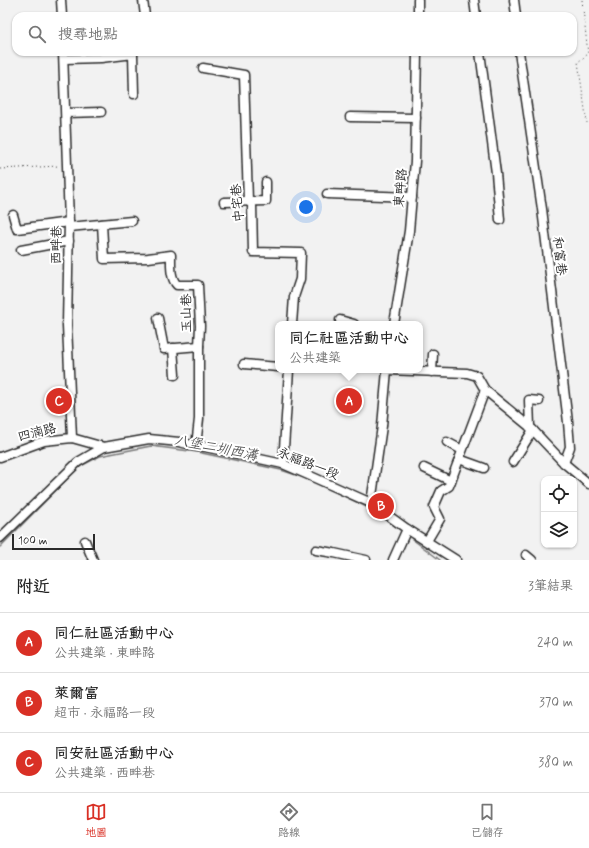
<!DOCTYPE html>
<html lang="zh-TW">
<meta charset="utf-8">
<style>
:root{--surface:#fff;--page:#f2f2f2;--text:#222;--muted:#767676;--line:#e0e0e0;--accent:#d93025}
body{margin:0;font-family:Mynerve,"LXGW WenKai TC",sans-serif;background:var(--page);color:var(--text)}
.controls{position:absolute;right:12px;bottom:12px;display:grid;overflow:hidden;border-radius:8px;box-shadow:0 1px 3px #0004}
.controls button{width:36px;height:36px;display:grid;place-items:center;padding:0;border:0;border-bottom:1px solid var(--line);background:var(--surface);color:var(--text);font:20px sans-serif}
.scale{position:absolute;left:12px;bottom:10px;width:83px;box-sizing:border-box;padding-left:4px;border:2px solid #2b2b2b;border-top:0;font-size:11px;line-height:14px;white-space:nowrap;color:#2b2b2b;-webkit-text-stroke:3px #fff;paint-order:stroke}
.you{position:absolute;left:306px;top:207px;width:14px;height:14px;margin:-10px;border:3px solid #fff;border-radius:50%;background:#1a73e8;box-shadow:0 0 0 6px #1a73e833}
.badge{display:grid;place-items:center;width:26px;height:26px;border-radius:50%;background:var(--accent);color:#fff;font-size:13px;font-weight:700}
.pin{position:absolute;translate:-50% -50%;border:2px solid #fff;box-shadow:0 1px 4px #0006}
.popup{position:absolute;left:275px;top:321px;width:148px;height:52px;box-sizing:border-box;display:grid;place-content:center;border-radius:8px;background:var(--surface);filter:drop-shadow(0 1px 3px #0005);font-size:13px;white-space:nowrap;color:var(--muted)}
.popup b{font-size:15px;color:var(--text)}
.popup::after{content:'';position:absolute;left:50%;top:100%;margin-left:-8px;border:8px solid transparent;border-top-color:var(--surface)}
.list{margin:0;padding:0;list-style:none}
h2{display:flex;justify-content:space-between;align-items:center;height:52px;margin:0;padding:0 16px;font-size:17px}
h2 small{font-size:13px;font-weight:400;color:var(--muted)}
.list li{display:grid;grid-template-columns:26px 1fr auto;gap:12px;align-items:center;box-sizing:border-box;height:60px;padding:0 16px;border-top:1px solid var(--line)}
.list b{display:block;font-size:15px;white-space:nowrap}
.list p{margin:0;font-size:13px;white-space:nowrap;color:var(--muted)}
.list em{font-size:13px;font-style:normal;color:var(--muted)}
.icon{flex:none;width:22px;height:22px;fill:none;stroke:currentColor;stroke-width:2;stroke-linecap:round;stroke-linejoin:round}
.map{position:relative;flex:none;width:589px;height:560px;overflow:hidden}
.search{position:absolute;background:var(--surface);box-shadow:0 1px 3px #0004;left:12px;right:12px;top:12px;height:44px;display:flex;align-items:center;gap:10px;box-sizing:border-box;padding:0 14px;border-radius:12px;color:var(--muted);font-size:15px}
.sheet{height:232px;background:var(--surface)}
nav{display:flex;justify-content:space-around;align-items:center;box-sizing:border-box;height:56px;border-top:1px solid var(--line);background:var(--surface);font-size:11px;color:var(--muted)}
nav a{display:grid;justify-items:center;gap:2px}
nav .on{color:var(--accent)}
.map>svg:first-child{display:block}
</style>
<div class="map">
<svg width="589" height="560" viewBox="0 0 589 560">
<rect width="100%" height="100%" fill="#f2f2f2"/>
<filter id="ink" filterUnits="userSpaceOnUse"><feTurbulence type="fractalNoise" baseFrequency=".025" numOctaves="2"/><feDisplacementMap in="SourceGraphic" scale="8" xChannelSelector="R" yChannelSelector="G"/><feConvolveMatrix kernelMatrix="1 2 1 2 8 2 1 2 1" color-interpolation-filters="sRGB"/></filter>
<g filter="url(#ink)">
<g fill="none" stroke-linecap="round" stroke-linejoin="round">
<g stroke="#787878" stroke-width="1.5">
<path d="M319,484L375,511L402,531"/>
<path d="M408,536L440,560"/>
<path d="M0,547L79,467L100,456L151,446L197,452L281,470L302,477"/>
</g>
</g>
<g fill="#c1c1c1" stroke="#2b2b2b">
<path d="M343,394L359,399L356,408L340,403Z"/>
<rect x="52" y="396" width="13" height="11"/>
</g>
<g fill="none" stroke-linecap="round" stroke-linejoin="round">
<defs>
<g id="minor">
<path d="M61,0L62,16"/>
<path d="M143,0L145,16"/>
<path d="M474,0L476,16"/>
<path d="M514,0L516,16"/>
<path d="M418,16V0"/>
<path d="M63,52L69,222L67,325L72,438"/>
<path d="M480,52L496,173L500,220"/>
<path d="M519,52L542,209L568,422L570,447L564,463"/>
<path d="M64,59L101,58L133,54L134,94"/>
<path d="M203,68L244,75L248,201L252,204L253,252L301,253L300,279L294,297L292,324"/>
<path d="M66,113L101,112"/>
<path d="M350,117L416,118"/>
<path d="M327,194L412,197"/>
<path d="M224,202L266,201V182"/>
<path d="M13,215L17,229L69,222"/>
<path d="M102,224L104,259L148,258L171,255C171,265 170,278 177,285H198L200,326L199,346V419L196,446"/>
<path d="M69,227L132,221"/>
<path d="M21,250L69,241"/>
<path d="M158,318L164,349L199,346"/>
<path d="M340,320L354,324"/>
<path d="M394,324L409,231L415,161L417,52"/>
<path d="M173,348L175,375"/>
<path d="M244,364L278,367"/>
<path d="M387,370L467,373L477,376L485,390L530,427L564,463L589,484"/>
<path d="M432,372L433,354"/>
<path d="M530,427L529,400L539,401"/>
<path d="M447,442L462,450"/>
<path d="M0,457L44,441L72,438L104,447"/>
<path d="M459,459L484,468"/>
<path d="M513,462L533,430"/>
<path d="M283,464L289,370"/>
<path d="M424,468L451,481"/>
<path d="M371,503L382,426L387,370"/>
<path d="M0,538L78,462L104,447L149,439L179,442L196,446L205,447L283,464L306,474L371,503L407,529L456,560"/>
<path d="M85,541L93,560"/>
<path d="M427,541L440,519L434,507L441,491L449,486L485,390"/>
<path d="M316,550L334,553L366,560"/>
<path d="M526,555L532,560"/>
<path d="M393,560L407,529"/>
</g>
</defs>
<use href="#minor" stroke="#2b2b2b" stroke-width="11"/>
<g stroke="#2b2b2b" stroke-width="1" stroke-dasharray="1 3" stroke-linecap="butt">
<path d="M582,0L588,54L578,62L587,123"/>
<path d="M0,169L59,166"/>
</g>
<use href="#minor" stroke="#fff" stroke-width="8"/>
</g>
</g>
<g text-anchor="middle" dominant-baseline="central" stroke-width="4" stroke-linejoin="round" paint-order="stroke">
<g font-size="13" fill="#2b2b2b" stroke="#fff">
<text transform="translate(401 188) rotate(-85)">東畔路</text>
<text transform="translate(238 203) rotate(-95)">中宅巷</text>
<text transform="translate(57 245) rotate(-89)">西畔巷</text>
<text transform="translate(559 256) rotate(83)">和富巷</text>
<text transform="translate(187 313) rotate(-91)">玉山巷</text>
<text transform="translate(37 433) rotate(-14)">四湳路</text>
<text transform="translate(308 464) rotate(22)">永福路一段</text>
</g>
<g font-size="14" font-style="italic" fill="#585858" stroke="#fff">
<text transform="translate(216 448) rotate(11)">八堡二圳西溝</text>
</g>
</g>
</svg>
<div class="controls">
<button><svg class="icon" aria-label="locate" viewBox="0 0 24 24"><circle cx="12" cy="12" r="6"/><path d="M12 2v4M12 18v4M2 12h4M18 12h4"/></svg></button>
<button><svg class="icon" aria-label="layers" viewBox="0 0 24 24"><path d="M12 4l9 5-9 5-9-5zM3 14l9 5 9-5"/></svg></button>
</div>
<div class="scale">100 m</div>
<div class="you"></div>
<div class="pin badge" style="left:349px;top:401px">A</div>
<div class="popup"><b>同仁社區活動中心</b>公共建築</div>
<div class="pin badge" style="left:381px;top:506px">B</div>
<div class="pin badge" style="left:59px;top:401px">C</div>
<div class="search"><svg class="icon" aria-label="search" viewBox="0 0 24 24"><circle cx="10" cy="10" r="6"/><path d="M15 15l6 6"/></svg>搜尋地點</div>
</div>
<section class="sheet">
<h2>附近<small>3筆結果</small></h2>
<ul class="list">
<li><span class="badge">A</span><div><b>同仁社區活動中心</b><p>公共建築 · 東畔路</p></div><em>240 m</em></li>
<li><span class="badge">B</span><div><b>萊爾富</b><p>超市 · 永福路一段</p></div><em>370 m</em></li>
<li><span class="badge">C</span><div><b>同安社區活動中心</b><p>公共建築 · 西畔巷</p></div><em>380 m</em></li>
</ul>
</section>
<nav>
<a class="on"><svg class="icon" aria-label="map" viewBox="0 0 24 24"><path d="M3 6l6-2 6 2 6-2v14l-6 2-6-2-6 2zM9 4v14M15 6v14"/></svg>地圖</a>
<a><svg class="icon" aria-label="directions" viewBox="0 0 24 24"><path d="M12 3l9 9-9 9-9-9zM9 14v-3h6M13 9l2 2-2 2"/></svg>路線</a>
<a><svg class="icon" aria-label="saved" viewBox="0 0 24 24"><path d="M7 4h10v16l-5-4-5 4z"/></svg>已儲存</a>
</nav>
